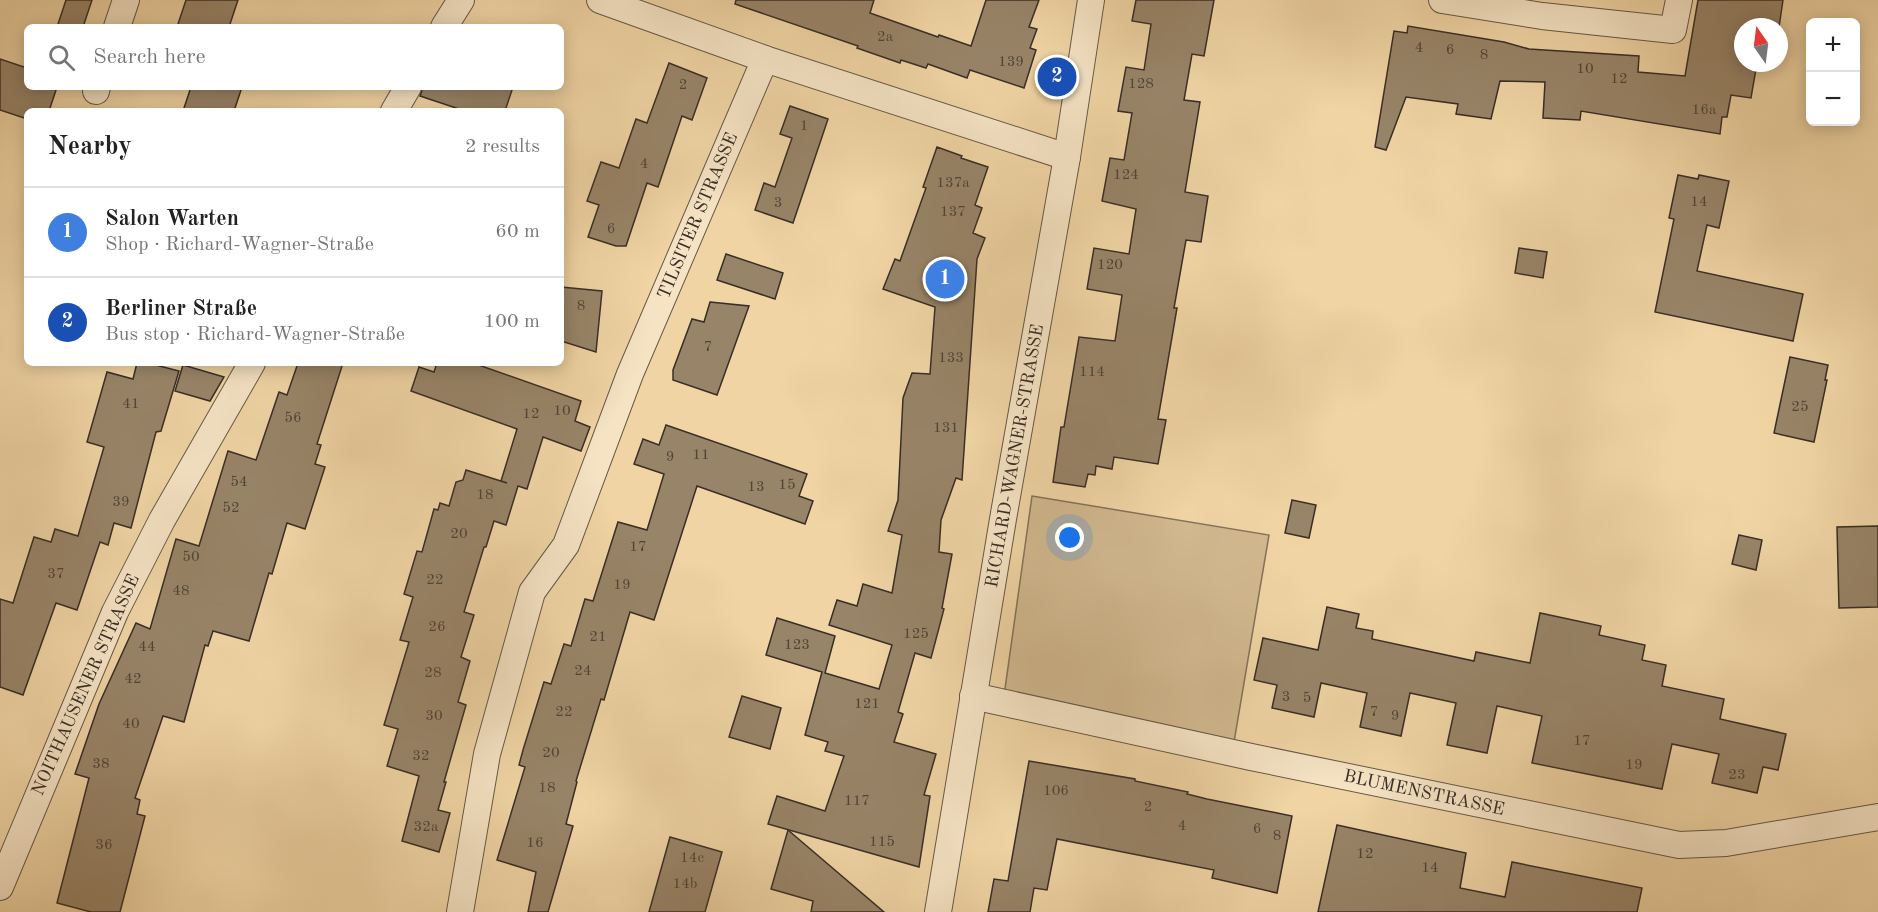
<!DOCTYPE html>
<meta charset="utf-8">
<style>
:root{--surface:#fff;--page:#f2f2f2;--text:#222;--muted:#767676;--line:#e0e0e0;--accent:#8f2418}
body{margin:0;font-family:"Old Standard TT",serif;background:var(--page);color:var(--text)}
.controls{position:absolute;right:18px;top:18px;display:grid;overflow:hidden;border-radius:9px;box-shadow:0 3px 15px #0003}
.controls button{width:54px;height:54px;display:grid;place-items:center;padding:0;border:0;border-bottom:2px solid var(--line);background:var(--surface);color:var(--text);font:30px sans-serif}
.compass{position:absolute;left:1734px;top:18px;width:54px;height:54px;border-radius:50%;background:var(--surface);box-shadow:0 3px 15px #0003;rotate:346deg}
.you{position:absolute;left:1070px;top:538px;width:21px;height:21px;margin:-15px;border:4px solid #fff;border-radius:50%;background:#1a73e8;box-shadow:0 0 0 9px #1a73e833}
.badge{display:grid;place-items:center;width:39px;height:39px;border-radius:50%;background:var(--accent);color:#fff;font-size:20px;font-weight:700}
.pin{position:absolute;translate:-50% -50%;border:3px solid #fff;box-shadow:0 2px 6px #0006}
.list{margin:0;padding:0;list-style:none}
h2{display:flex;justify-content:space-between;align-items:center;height:78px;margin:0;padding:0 24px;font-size:26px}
h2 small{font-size:20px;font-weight:400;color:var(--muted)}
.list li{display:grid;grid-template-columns:39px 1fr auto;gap:18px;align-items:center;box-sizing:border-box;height:90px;padding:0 24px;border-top:2px solid var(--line)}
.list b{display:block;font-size:22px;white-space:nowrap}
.list p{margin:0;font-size:20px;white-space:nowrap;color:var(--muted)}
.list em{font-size:20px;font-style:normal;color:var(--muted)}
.icon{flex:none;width:33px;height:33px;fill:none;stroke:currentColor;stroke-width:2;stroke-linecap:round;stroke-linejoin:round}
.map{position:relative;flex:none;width:1878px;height:912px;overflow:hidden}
.search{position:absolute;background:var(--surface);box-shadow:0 3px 15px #0003;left:24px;top:24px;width:540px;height:66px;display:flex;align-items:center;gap:15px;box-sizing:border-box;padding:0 21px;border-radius:9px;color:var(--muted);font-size:22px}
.panel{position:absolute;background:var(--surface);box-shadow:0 3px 15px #0003;left:24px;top:108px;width:540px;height:258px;border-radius:9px}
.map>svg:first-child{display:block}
</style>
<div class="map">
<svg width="1878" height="912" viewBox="0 0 1878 912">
<rect width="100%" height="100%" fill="#f0d4a4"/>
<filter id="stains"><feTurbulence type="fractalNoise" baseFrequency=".00333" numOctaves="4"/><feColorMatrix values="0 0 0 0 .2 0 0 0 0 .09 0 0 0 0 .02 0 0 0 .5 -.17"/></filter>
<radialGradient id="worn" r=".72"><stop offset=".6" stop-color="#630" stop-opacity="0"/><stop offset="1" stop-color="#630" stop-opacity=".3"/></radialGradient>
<path fill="#d1b88f" stroke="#84735b" stroke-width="1.5" d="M1032,496L1269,535L1234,742L1004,696Z"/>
<g fill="#988468" stroke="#382e27" stroke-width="1.5">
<path d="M66,0H92L83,27H57Z"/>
<path d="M186,0H238L229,27H177Z"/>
<path d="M736,0H874L870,13L938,37L939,35L971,46L986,0H1039L1029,27L1037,29L1030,48L1036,50L1024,88L970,70L967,78L928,64L926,68L901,60L900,63L857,48L858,46L735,4Z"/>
<path d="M1136,0H1214L1204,56L1192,54L1184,100L1200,102L1185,192L1208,196L1201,242L1186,240L1174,308H1177L1158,419L1166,420L1158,464L1114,457L1112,469L1096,466L1095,475L1088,474L1085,487L1053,482L1061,427H1064L1079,337L1115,341L1122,295L1087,289L1094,248L1129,254L1136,209L1102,201L1110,158L1124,160L1132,113L1118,111L1126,67L1144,70L1151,24L1132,21Z"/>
<path d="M1698,0H1783L1779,27H1743V63H1757L1751,98L1731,95L1727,117H1722L1720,134L1581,111L1580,120L1543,118L1545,82L1500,81L1491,119L1456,114L1458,104L1406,97L1386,150L1375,147L1394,31L1407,33L1408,26L1504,42L1529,49L1639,56L1638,72L1685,76Z"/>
<path d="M0,59L27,68V87H57L49,111H27V119L0,110Z"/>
<path d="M669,63L707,78L692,120L682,116L658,187L647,183L626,246H616L588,237L599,205L587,201L601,162L619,168L636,119L647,123Z"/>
<path d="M191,87H242L234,111H183Z"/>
<path d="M423,87H513L505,111H465L420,96Z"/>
<path d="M790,106L828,119L793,223L755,210L764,183L775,187L792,138L780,134Z"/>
<path d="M937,147L962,156L961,158L988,167L975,205L982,208L973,233L985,238L977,259L962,480L956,478L941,520L939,552L952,554L942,608L944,609L931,658L915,653L898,712L903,714L894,742L936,754L924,795L930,796L919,867L768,824L777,796L825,811L844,756L825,751L828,742L805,735L822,672L766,655L777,618L835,636L825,673L879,689L892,645L829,625L837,600L857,606L863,584L892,593L902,535L888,531L898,500L903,398L912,373L930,374L935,307L883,289L895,259L900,261L926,188L923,187Z"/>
<path d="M1678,175L1698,179L1699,175L1729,181L1719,228L1707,225L1697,271L1803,294L1793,341L1655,312L1674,219L1669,218Z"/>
<path d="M1519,248L1547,252L1543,278L1515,273Z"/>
<path d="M726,254L783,273L775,299L717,280Z"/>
<path d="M561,287L602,291L596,352L561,341Z"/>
<path d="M710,302L749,306L717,395L673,380V370L692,319L704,322Z"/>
<path d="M1790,357L1828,365L1825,380H1827L1814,442L1774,433Z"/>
<path d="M137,363H148L179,371L161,431L156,432L131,528L114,523L108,545L100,542L77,610L56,603L23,695L0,687V599L13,603L34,537L51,542L55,529L78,536L104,447L87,442L107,372L133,379Z"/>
<path d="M298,363H343L317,444L321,445L315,464L325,467L305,529L287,523L272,574L269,573L249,641L213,631L208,646L205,645L184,722L163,716L135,798L140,800L137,814L145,816L120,912H91L57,903L89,778L75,774L99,704L136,623L150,629L176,539L199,546L228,451L256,460L279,392L287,395Z"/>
<path d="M437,363H473L581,401L575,421L590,427L581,451L543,437L527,489L518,486L506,525L494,521L486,547H484L464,612L474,615L461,657L470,661L458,702L466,705L444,782H446L438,810L450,813L439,852L402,841L419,776L387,766L398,729L384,725L409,642L400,640L413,597L404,594L417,551L422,552L434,509L438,510L440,503L449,506L456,482L463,480L466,470L507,483L501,481L517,429L411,391L419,367L434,372Z"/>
<path d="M183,365L224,377L210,401L175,391Z"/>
<path d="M666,425L807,474L799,496L813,501L805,524L697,486L654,620L630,612L604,700L601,699L576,781L577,782L566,824L573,826L548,912H528L536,872L497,860L525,767L519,765L523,750L544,682L551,684L564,644L571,646L585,599L593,601L618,522L647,530L664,474L634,464L643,439L659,445Z"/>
<path d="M1292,500L1316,505L1309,538L1285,533Z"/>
<path d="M1878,526V607L1839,608L1837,527Z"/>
<path d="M1739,535L1762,540L1756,570L1732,564Z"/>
<path d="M1327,607L1359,614L1356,628L1373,631L1372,639L1474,661L1476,652L1530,663L1540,613L1601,626L1599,635L1645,645L1642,660L1666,665L1662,686L1724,699L1720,719L1786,734L1778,770L1763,767L1757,793L1712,783L1719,754L1672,744L1662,789L1532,763L1542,716L1497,706L1487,753L1447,745L1456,703L1410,693L1401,736L1360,727L1367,693L1321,683L1314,717L1272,708L1277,685L1254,680L1263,638L1318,650Z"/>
<path d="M742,696L781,708L770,749L729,737Z"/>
<path d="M1029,761L1135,779V781L1188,792L1187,794L1207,799L1292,816L1277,893L1212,878L1214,870L1057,839L1047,890L1034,888L1030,912H988L994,879L1008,881Z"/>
<path d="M1337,825L1466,853L1460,888L1505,897L1512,862L1642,888L1637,912H1318Z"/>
<path d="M788,830L884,912H811L813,901L771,889Z"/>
<path d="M670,837L722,852L705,912H649Z"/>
</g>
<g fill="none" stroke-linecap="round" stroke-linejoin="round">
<defs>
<g id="minor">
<path d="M600,0L765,59L1067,157"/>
<path d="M1442,0L1542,16L1673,30L1679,0"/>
<path d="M117,27L126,0"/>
<path d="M444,27L461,0"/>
<path d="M96,91L97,87"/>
<path d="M394,111L408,87"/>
<path d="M973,696L1251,757L1679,845L1726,843L1878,817"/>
<path d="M0,887L115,612L162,520L252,363"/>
<path d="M460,912L487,754L532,592L566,545L630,374L765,59"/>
<path d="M938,912L1003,519L1067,157L1091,0"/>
</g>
</defs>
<use href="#minor" stroke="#665846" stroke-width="28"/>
<use href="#minor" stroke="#f5e3c4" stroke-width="26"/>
</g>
<g text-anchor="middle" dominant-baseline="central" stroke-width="6" stroke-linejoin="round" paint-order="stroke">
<g font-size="15" fill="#504437">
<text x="885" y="37">2a</text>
<text x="1419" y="48">4</text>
<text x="1450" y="50">6</text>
<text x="1484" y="55">8</text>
<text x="1011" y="62">139</text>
<text x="1585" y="69">10</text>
<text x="1619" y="79">12</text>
<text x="1141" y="84">128</text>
<text x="683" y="85">2</text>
<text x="1704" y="110">16a</text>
<text x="804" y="126">1</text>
<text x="644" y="164">4</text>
<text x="1126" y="175">124</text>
<text x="953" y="183">137a</text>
<text x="1699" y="202">14</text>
<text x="778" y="203">3</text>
<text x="953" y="212">137</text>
<text x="611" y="229">6</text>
<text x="1110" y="265">120</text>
<text x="581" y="306">8</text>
<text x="708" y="347">7</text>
<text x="951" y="358">133</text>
<text x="1092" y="372">114</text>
<text x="131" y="404">41</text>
<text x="1800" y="407">25</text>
<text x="562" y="411">10</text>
<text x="531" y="414">12</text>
<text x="293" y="418">56</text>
<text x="946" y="428">131</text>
<text x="701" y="455">11</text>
<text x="670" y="457">9</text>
<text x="239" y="482">54</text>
<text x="787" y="485">15</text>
<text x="756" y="487">13</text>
<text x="485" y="495">18</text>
<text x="121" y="502">39</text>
<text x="231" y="508">52</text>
<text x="459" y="534">20</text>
<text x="638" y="547">17</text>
<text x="191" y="557">50</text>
<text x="56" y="574">37</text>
<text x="435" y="580">22</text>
<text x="622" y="585">19</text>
<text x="181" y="591">48</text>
<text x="437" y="627">26</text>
<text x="916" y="634">125</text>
<text x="598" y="637">21</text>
<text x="797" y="645">123</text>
<text x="147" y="647">44</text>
<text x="583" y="671">24</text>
<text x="433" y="673">28</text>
<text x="133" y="679">42</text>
<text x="1286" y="697">3</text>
<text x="1307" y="698">5</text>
<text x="867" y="704">121</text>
<text x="564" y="712">22</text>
<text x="1374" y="712">7</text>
<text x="434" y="716">30</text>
<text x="1395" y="716">9</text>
<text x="131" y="724">40</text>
<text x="1582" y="741">17</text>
<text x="551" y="753">20</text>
<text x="421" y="756">32</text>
<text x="101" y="764">38</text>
<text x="1634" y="765">19</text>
<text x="1737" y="775">23</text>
<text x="547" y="788">18</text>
<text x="1056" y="791">106</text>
<text x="857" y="801">117</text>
<text x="1148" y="807">2</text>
<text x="1182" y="826">4</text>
<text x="426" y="827">32a</text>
<text x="1257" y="829">6</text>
<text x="1277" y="836">8</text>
<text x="882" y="842">115</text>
<text x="535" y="843">16</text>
<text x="104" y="845">36</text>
<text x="1365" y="854">12</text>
<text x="692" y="858">14c</text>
<text x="1430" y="868">14</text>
<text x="685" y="884">14b</text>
</g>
<g font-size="18" fill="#382e27" stroke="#f5e3c4">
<text transform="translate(698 216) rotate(-67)">TILSITER STRASSE</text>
<text transform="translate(1015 456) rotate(-80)">RICHARD-WAGNER-STRASSE</text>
<text transform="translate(86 685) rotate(-66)">NOITHAUSENER STRASSE</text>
<text transform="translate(1424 793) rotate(12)">BLUMENSTRASSE</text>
</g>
</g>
<rect width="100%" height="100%" filter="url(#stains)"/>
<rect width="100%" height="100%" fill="url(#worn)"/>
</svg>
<div class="controls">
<button>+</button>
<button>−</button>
</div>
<svg class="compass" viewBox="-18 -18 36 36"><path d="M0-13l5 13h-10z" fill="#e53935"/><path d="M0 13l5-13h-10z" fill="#767676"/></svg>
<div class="you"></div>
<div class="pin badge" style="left:945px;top:279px;background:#3f7fe0">1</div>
<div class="pin badge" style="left:1057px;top:77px;background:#1a4fb4">2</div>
<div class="search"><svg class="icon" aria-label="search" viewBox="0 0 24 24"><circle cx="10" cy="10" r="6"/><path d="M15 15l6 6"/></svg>Search here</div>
<section class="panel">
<h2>Nearby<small>2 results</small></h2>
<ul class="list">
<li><span class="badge" style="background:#3f7fe0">1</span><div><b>Salon Warten</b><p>Shop · Richard-Wagner-Straße</p></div><em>60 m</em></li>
<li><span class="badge" style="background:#1a4fb4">2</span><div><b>Berliner Straße</b><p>Bus stop · Richard-Wagner-Straße</p></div><em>100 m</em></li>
</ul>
</section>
</div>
